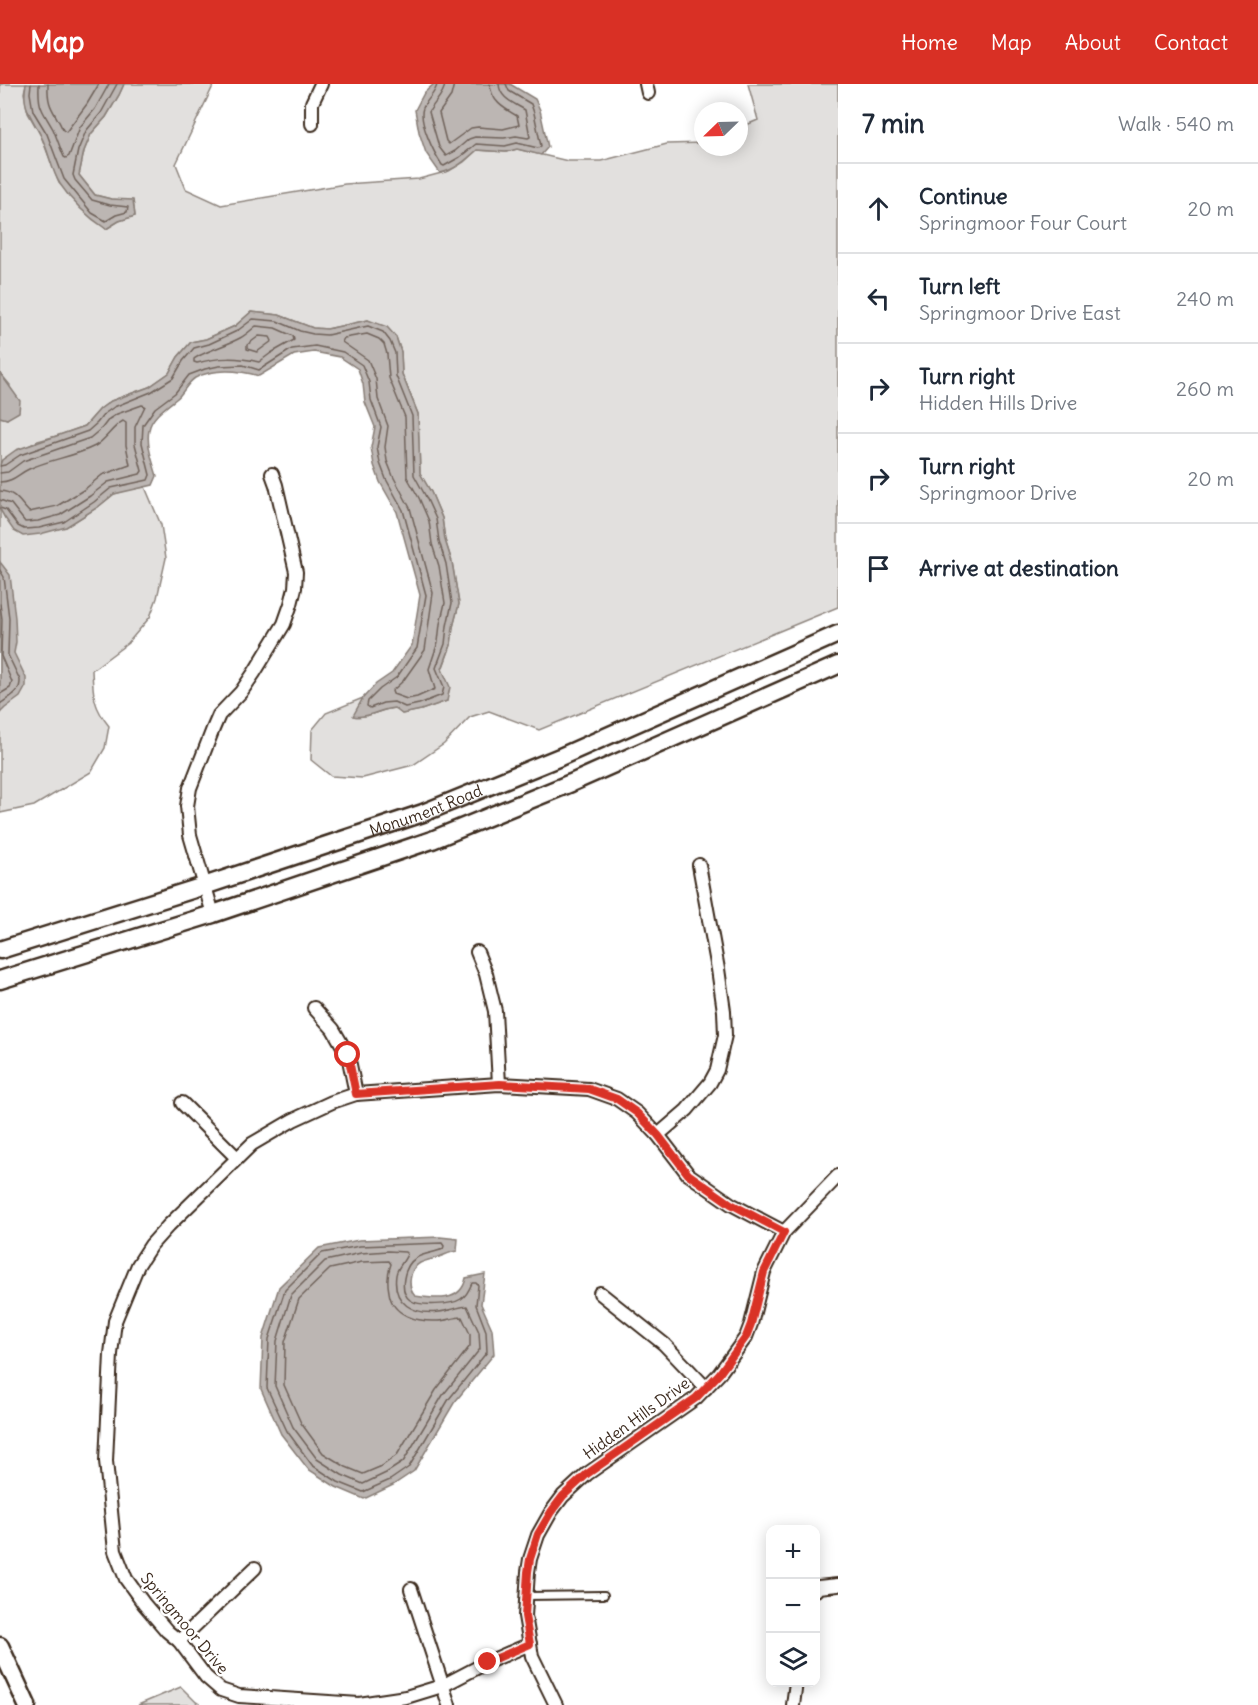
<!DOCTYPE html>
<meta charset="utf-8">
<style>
:root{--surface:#fff;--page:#f2f2f3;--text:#1f2937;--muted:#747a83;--line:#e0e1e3;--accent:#d93025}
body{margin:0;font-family:Delius,sans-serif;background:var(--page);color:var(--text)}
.controls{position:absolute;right:18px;bottom:18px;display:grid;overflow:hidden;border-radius:12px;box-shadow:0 3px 15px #0003}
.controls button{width:54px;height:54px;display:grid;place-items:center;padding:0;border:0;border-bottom:2px solid var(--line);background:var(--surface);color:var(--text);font:30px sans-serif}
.compass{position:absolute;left:694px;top:18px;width:54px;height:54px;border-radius:50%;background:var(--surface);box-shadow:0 3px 15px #0003;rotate:247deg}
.stop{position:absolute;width:18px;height:18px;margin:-14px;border:4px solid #d93025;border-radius:50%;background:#fff}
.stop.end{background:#d93025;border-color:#fff;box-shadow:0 2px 6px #0008}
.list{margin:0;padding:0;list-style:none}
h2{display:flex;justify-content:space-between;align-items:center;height:78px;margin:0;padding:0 24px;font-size:26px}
h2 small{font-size:20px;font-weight:400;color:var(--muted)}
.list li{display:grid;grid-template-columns:39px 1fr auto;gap:18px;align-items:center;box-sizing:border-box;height:90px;padding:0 24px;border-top:2px solid var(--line)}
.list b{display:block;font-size:22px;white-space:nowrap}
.list p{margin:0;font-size:20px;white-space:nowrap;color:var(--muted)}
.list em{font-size:20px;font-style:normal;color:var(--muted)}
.icon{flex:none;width:33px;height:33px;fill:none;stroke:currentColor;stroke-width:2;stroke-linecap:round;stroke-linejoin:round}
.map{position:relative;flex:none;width:838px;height:1621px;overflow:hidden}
header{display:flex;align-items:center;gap:36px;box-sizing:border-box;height:84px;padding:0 30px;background:var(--accent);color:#fff}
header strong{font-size:28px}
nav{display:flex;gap:33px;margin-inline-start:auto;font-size:21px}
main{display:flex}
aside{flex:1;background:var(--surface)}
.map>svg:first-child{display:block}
</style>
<header>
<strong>Map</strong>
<nav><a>Home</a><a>Map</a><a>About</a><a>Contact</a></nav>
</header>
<main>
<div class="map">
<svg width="838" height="1621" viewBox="0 0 838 1621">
<rect width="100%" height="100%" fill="#fff"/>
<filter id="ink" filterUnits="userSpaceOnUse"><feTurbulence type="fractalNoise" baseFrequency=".0167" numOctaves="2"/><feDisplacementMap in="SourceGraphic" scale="12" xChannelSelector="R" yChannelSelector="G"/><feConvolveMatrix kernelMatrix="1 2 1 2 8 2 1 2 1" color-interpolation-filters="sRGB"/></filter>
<g filter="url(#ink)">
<g fill="#e2e0de" stroke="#8e857e" stroke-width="1.5">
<path d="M0,0H26L24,9L28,29L41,52L59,99L106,145L119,137L135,132L133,117L111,115L95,111L79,91L84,67L91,50L106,33L119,11L124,0H214L176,80L186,105L221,121L345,100L419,95L449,87L464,78L477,66L506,68L517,65L568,77H601L667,60L703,59V63H739V44L758,36L748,0H838V523L539,646L489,627L470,633L444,660L413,681L363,694L331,692L311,676L312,646L326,629L363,614L354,632C367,635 381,625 395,624L402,630L421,626L447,617L442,586L451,561L453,543L459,520L452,478L445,456L442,434L431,408L420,390L418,330L402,290L401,268L396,253L368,236L327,245L313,244L279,231L251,228L235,242L206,255L191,258L178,273L169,289L149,303L111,317L100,325L85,342L60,351L38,357L2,376L0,381V333L7,335L10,301L0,289Z"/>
<path d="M145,403L161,441L166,474L157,514L150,533L128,559L92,586C93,611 93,622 109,642L105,664L91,688L34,722L0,729V425L5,434L66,443L98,423L114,410L131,405Z"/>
<path d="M181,1603L196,1618L201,1621H138Z"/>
</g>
<g fill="#bcb6b3" stroke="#887e77" stroke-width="1.5">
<path d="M26,0H124L119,11L106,33L91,50L84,67L79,91L95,111L111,115L133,116L135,132L119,137L106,145C88,133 72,118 60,100C51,86 49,67 41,52C32,33 21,23 26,0Z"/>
<path d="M434,0H510L535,15L540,26L548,63L541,71L517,65L506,68L477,66C466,76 455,86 440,89L426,69L419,48L415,26L424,9Z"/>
<path d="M251,228L279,231L313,244L327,245L368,236L387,243L396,253L401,268L402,290L418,330L420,389L431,408L442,434L445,456L452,478L459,520L453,543L451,561L442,585L450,603L447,617L421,626L402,630L394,624C380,625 367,635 353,632L363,614L376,600L392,589L412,561L420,511L397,428L380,398L374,381L371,363L375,343L365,318L363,300L358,285L340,273L314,268L294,271L259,292C239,286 214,284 195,294C187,299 183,310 176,315C166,323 151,333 149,346C146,361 153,378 157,392L153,401L114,410L98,423L66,443L40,450L23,452L14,447L5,434L0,425V381L2,376L16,366L85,342L100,325L111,317L149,303L169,289L178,273L191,258L206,255L235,242Z"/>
<path d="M0,289L20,317L19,328L7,335L0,333Z"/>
<path d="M0,478L10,491L15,534L16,558L14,569L26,594V602L20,613L5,624L0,629Z"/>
<path d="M440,1153L458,1155L457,1167C450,1168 445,1171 439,1173C433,1175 426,1176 420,1179C409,1185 407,1203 415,1212C435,1215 461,1219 466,1194L485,1190L481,1220L492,1245L494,1270L454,1319L414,1387L393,1401L364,1415L336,1403L308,1385L281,1350L261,1305L263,1254L279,1203L319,1164L359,1156Z"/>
</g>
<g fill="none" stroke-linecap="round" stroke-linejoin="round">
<g stroke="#6f625a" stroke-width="1.5">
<path d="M31,0L30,9L33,27L47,50L64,95L92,129L106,137L116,131L127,128L128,123L110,121L92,116L75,96L73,91L78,66L86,47L101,29L117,0"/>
<path d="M39,0C38,25 42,25 53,45C57,54 60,64 64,73L66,74L69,72L80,43L95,25L109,0"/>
<path d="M48,0C47,25 54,25 63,46L66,48L87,20L99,0"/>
<path d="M437,0C436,9 427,15 423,24C418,37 434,69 442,81L444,82L460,73L476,60L505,62L517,59L538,64L541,62L534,29L531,20L509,7L506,0"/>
<path d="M445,0C444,11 434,18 429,28L439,63L446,72L455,67L469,55L475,53L504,54L516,52L528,54L530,53L525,26C514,19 500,15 499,0"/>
<path d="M454,0L451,12L439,29L446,57L449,60L471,44L478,43L503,45L519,41L517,32C503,24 491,17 490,0"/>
<path d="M256,242L275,244L293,252L294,256L271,269L259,278C237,273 219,273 197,279L194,278V275C200,269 230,260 240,254C246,251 251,246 256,242Z"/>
<path d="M367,250L379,255L384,260L387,270L389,294L405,333L407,393L419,414L429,437L432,460L439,482L445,519L440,540L438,558L429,585L435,605L417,613L407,615L393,610L392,607L403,597L425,566L433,509L410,424L393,392L387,377L385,363L388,342L378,315L376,295L368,276L342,258L344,254Z"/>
<path d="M259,252L270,253L272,257L257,268L247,265V261Z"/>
<path d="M0,382L5,381L20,371L88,347L97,339L104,330L114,323L151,308L173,294L183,277L194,264L209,260L237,247L253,235L277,237L300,247L313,250L327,251L368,242L383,248L390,257L395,269L396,292L412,332L414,391L425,411L436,435L439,457L446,480L452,519L447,542L445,560L436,584L444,603L442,611L419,620L405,623L394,618L383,619L370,624L367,622L368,617L380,605L397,593L417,564L426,511L403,426L386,395L380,379L377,363L381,343L371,316L369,298L362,281L343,268L315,262L292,265L259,286L243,281L219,282L205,285L189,291L175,309L155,324L143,341L142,359L150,391L148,396L111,404L94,418L64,438L39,444L24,445L18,442L6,426L0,424"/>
<path d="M0,389L8,388L23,377L90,354L102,344L109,335L117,330L142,321L145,322L135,343V360L142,387L140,390L108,398L90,412L60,431L38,437L25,438L11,420L0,416"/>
<path d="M0,398C13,398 18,390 29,385C50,375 74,373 95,362C106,356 112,343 123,337L126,339V361L130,381L102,391L85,405L57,422L29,428C19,418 16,408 0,407"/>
<path d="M0,486L4,493L9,534L8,571L20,596C21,609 9,613 0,620"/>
<path d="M0,520L2,535L1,572L12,598L10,604L0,610"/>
<path d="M442,1159L444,1162L443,1165C434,1169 424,1169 416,1174C404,1181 398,1207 410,1216C420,1223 452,1221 461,1215C466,1212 470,1204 472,1199H476L478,1201L476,1221L486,1247L487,1268L449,1315L409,1383L390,1396L363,1408L338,1398L312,1381L287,1347L267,1304L269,1255L285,1206L322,1169L360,1162Z"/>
<path d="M388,1167L405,1168L407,1170C405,1177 397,1183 396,1191C392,1220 414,1231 439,1228C448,1227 458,1223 467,1222L479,1248L480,1265L443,1311L403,1378L386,1389L363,1400L342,1391L317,1375L293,1343L275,1302L277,1257L291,1211L325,1177L361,1169Z"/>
<path d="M389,1177L391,1180C387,1190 387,1198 389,1208C392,1232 417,1238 438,1237C446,1237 454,1233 462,1233L470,1250V1262L436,1306L397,1371L382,1382L363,1390L346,1383L323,1369L301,1339L284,1301L285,1258L299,1215L330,1185L362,1178Z"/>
</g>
<defs>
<path id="lane" d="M527,1512L604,1511"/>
<g id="street">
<path d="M646,0L648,9"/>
<path d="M312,40V19L321,0"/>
<path d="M213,830L190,751L187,722L190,704L213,645L219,631L241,608L254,589L284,540L291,520L295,504L296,488L276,401L272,390"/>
<path d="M477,868L486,890L495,927L499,1000"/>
<path d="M314,924L333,945L348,971L356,1010"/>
<path d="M182,1019L237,1074"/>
<path d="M658,1051L687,1026L710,999L717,986L725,951L724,927L718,885L699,781"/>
<path d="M600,1209L664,1260L706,1304"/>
<path d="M411,1505L449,1621"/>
<path d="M816,1506L818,1503L838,1501"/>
<path d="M179,1557L255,1484"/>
<path d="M530,1560L488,1578L442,1602L406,1613L359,1620L239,1612L221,1606L206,1593L179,1557L167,1547L144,1520L126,1495L115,1467L106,1377L111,1270L115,1237L138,1181L151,1161L168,1142L252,1060L293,1036L332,1018L356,1010L499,1000L589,1005L617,1015L637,1029L658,1051L688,1090L731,1120L784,1148"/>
<path d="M556,1621L532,1572L525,1532L528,1488L530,1475L538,1451L551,1428L563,1412L587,1390L696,1314L719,1290L746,1253L751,1240L764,1188L784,1148L838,1092"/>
<path d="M793,1621L796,1598"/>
</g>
<g id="secondary">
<path id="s1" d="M0,866L204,802L423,729L560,673L838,550"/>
<path d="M0,896L213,830L432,756L571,699L838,581"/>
<path d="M0,1562L27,1621"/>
</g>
</defs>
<use href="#lane" stroke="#3b2a1e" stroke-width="10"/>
<use href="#street" stroke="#3b2a1e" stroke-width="16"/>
<use href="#secondary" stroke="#3b2a1e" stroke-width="21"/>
<use href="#lane" stroke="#fff" stroke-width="6"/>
<use href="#street" stroke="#fff" stroke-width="12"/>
<use href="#secondary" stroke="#fff" stroke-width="16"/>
</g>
</g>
<g fill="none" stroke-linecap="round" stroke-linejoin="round" filter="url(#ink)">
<path stroke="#d93025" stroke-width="8" d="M348,971L356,1010L500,1000L589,1005L617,1015L637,1029L658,1051L688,1090L731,1120L784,1148L764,1188L751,1240L746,1253L719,1290L696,1314L587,1390L563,1412L551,1428L538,1450L530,1475L528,1488L525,1532L530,1560L488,1578"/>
</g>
<g text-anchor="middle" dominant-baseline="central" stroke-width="5" stroke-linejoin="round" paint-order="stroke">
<g font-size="16" fill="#3b2a1e" stroke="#fff">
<text stroke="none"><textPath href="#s1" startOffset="448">Monument Road</textPath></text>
<text transform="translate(636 1334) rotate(-36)">Hidden Hills Drive</text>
<text transform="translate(185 1539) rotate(50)">Springmoor Drive</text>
</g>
</g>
</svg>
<div class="controls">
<button>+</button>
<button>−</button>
<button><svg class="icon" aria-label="layers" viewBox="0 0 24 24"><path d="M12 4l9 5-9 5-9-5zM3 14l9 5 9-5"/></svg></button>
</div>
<svg class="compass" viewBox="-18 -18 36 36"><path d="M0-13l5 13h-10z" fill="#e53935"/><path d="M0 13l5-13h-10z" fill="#747a83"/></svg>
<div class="stop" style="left:348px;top:971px"></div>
<div class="stop end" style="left:488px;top:1578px"></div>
</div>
<aside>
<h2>7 min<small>Walk · 540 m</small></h2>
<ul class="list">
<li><svg class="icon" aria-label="ahead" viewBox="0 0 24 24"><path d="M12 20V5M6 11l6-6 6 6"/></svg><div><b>Continue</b><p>Springmoor Four Court</p></div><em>20 m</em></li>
<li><svg class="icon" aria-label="left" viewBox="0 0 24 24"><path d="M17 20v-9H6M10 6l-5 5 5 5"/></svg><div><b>Turn left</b><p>Springmoor Drive East</p></div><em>240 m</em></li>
<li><svg class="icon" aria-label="right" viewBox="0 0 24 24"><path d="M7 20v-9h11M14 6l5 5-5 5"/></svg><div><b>Turn right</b><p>Hidden Hills Drive</p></div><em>260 m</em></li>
<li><svg class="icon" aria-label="right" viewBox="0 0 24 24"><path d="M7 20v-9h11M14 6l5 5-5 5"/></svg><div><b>Turn right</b><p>Springmoor Drive</p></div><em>20 m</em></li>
<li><svg class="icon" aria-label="arrive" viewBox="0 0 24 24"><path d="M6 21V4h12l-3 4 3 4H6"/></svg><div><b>Arrive at destination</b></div></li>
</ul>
</aside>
</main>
